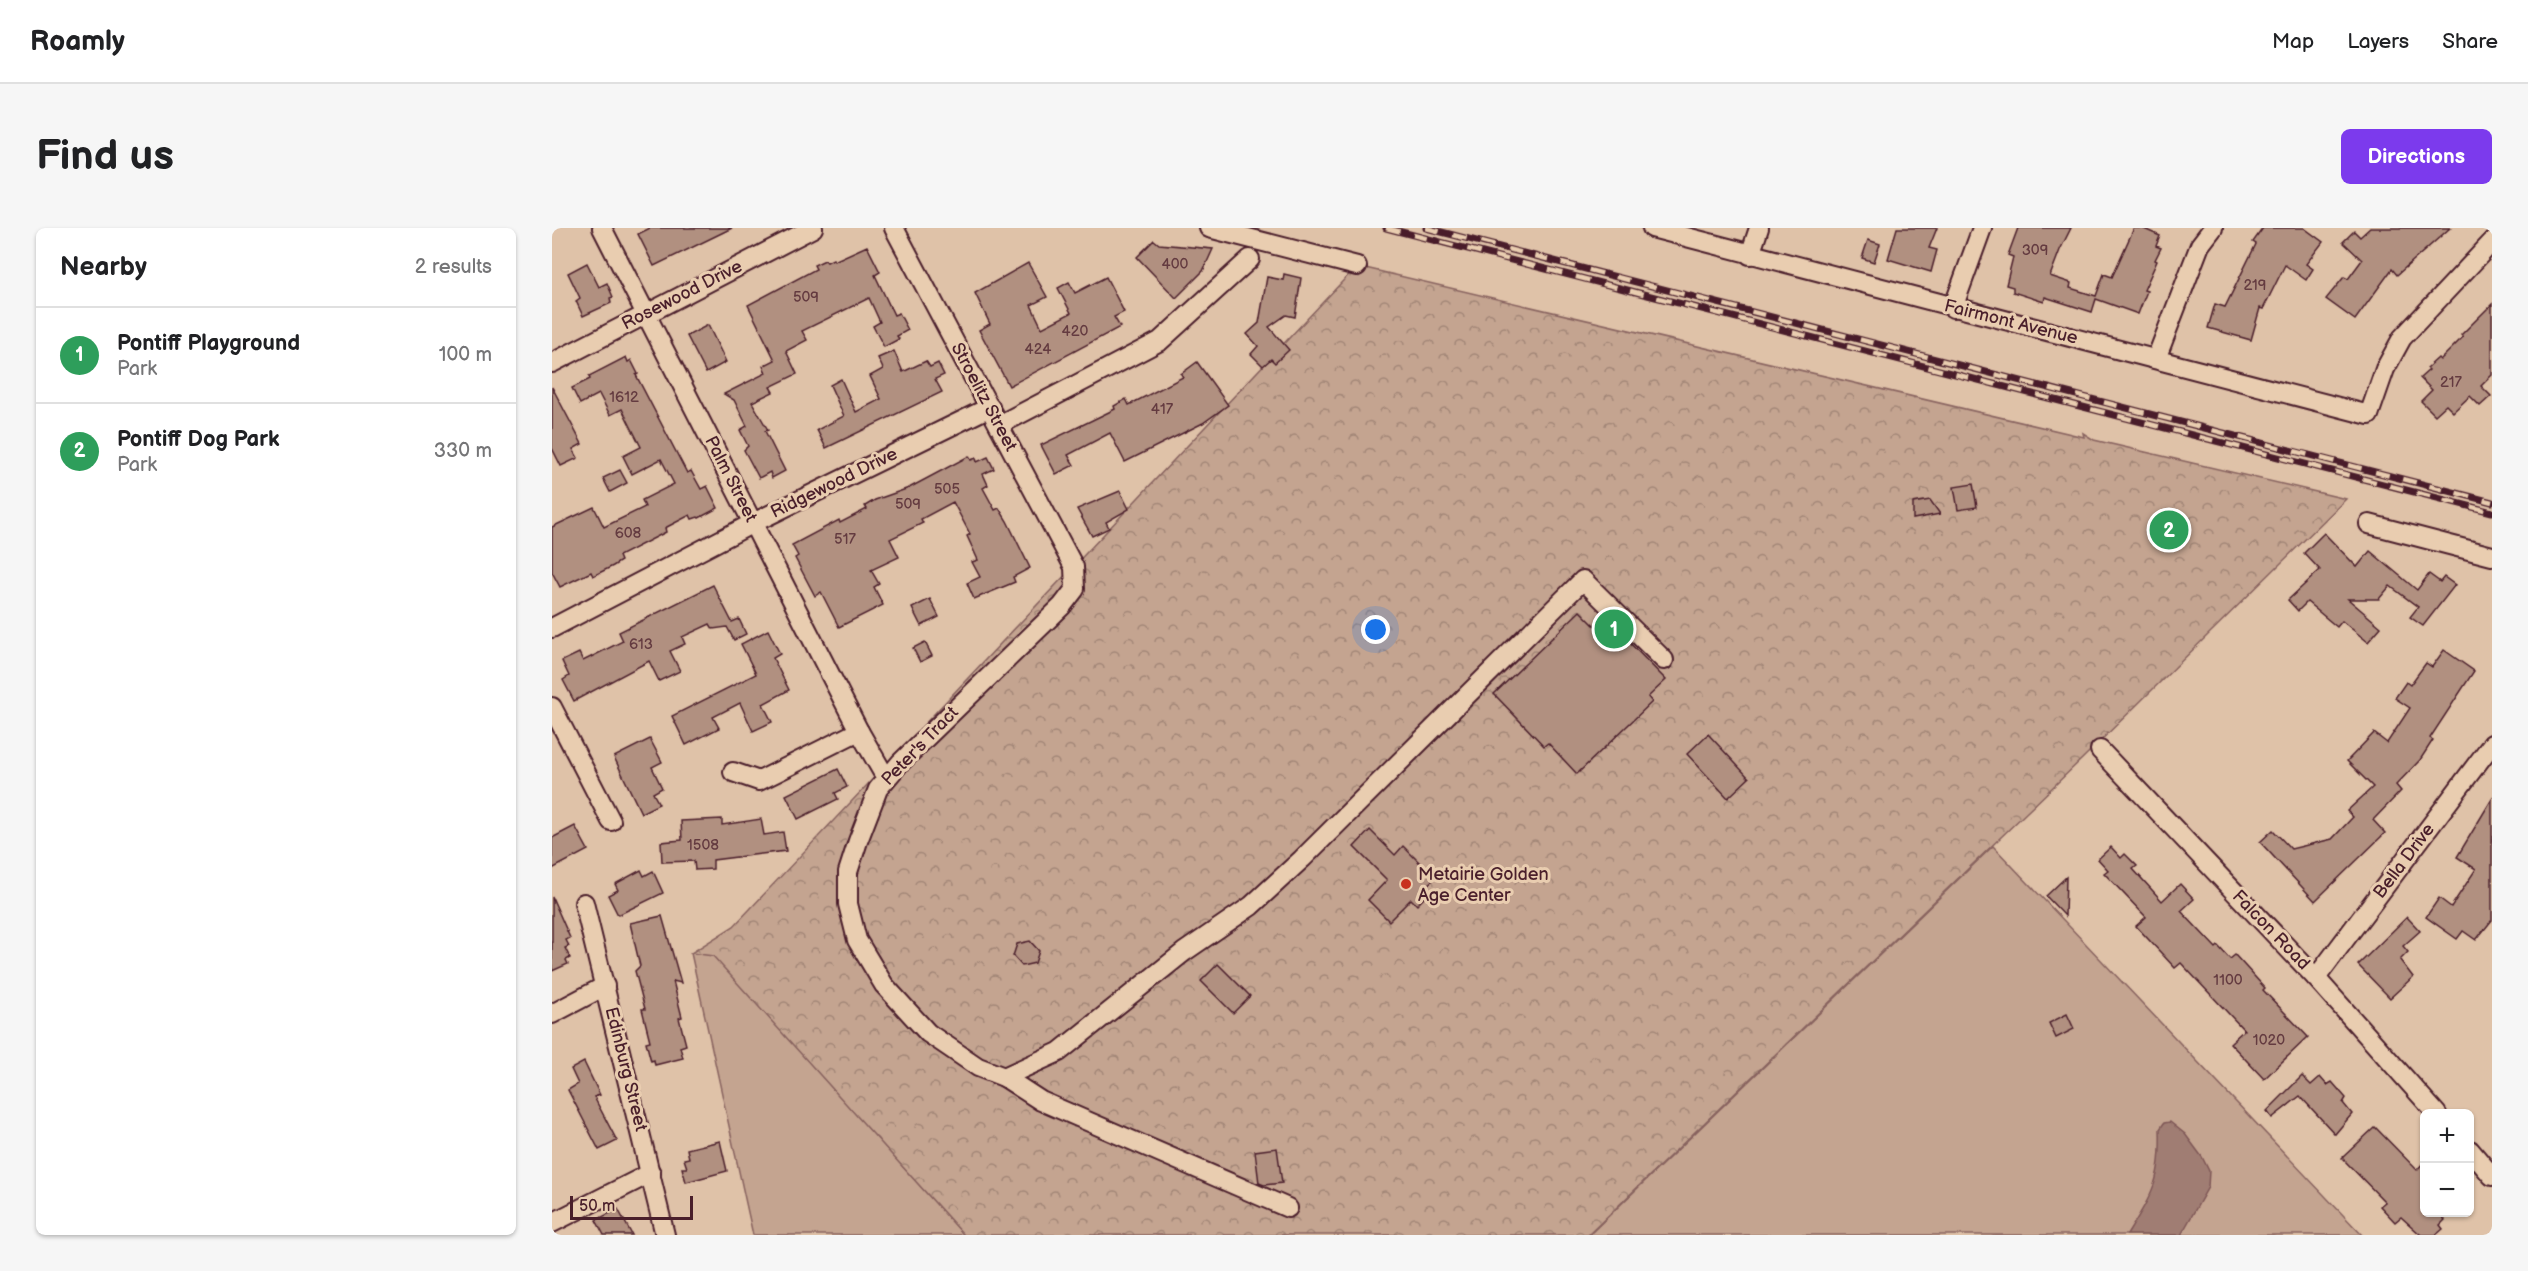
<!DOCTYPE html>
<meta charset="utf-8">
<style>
:root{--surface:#fff;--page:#f6f6f6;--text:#202124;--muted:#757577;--line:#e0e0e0;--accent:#7c3aed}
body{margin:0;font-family:"Balsamiq Sans",sans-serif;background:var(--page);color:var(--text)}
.controls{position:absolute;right:18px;bottom:18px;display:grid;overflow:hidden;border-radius:9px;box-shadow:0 2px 4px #0004}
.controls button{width:54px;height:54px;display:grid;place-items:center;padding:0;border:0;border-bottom:2px solid var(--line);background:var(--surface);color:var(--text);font:30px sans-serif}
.scale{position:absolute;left:18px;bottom:15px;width:123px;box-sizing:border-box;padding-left:6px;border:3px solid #4a1f2b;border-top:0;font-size:16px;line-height:21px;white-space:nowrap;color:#4a1f2b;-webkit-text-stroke:4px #e9cdb0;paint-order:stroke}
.you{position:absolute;left:824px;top:402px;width:21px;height:21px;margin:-15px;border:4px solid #fff;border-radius:50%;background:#1a73e8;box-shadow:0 0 0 9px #1a73e833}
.badge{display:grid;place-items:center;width:39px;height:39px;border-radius:50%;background:var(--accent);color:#fff;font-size:20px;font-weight:700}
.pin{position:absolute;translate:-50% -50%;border:3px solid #fff;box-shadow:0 2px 6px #0006}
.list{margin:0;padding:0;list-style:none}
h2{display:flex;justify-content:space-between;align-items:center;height:78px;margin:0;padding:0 24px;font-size:26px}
h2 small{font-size:20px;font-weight:400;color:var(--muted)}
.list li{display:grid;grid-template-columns:39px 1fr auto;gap:18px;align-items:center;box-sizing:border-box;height:96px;padding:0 24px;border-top:2px solid var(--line)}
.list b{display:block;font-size:22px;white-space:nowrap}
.list p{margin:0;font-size:20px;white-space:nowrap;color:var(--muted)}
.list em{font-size:20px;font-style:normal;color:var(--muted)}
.map{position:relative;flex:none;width:1940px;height:1007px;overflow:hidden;border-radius:9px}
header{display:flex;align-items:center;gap:36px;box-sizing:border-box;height:84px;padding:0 30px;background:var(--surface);border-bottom:2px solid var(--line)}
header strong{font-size:28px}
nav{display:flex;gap:33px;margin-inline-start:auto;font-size:21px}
.intro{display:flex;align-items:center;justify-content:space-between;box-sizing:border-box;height:144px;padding:0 36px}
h1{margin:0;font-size:42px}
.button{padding:15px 27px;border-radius:9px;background:var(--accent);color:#fff;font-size:21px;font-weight:700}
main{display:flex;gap:36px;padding:0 36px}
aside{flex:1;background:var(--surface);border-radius:9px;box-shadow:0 2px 4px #0004}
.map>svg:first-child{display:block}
</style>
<header>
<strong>Roamly</strong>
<nav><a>Map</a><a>Layers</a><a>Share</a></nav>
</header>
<div class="intro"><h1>Find us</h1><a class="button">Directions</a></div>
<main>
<aside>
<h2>Nearby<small>2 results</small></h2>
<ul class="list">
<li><span class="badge" style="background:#2e9e5b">1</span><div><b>Pontiff Playground</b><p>Park</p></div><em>100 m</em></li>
<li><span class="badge" style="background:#2e9e5b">2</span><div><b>Pontiff Dog Park</b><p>Park</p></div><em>330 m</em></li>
</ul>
</aside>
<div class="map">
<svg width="1940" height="1007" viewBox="0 0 1940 1007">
<defs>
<pattern id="park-crowns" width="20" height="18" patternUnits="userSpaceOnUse" patternTransform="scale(1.5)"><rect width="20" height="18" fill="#c4a490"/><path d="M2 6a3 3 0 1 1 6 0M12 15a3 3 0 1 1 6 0" fill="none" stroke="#a18576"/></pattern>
</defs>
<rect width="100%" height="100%" fill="#dfc2a8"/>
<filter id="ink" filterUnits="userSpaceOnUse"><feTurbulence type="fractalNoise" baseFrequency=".0167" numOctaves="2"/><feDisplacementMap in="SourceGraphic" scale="12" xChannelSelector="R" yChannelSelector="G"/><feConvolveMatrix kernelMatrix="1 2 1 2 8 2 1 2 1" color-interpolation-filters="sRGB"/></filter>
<g filter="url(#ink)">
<g fill="#c4a490" stroke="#87625e" stroke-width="1.5">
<path d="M1441,618L1810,1007H1037Z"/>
<path d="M139,725L161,727L412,1007H201Z"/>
</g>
<path fill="url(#park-crowns)" stroke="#87625e" stroke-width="1.5" d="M805,38L1532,209L1531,205L1542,212L1794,271L1530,531L1036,1007H412L161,728L139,725L182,698Z"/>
<path fill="#a07d73" stroke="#7e5756" stroke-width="1.5" d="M1618,894L1633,906L1650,929L1657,943L1656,959L1629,1007H1575C1600,966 1610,952 1608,901L1612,895Z"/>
<g fill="#b19080" stroke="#4a1f2b" stroke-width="1.5">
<path d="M98,0H180L102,38L86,6Z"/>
<path d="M1345,0H1385L1377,20L1385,22L1379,44L1336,31Z"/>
<path d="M1466,0H1519L1508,22L1498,48L1519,55L1518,60L1544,68L1552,46L1560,49L1582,0H1590L1608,8L1604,18L1609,20L1603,32L1605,33L1592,62L1595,63L1586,86L1544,71L1540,84L1493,69L1492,74L1461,64V59L1454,57L1461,29L1456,27Z"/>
<path d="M1711,0H1752L1771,14L1754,36L1761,41L1754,52L1733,37L1711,81L1708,80L1699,112L1656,100L1663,76L1673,79L1704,16L1701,14Z"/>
<path d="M1818,0H1898L1845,47L1840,41L1803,92L1774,71L1792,49L1796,51L1810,32L1791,14L1802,3L1808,9Z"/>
<path d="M602,12L607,16L661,21L651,43L624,70L585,29Z"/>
<path d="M1316,12L1328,16L1322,34L1310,30Z"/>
<path d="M315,18L328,44L323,47L342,87L347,85L356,102L345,108L347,111L332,119L321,98L328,94L317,70L250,103L255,112L234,123L245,146L218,159L221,164L200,174L216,202L213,203L233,243L220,250L218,244L207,250L192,222L196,218L188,202L195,198L182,172L172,166L214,145L211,138L223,132L196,77L264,41L262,37L273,32L275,34L281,31L282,33Z"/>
<path d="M35,35L47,59L55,55L61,69L58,70L59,75L31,88L24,73L28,70L16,45Z"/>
<path d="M476,35L495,69L479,77L490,100L519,85L506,60L517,54L523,65L554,49L572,84L562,89L568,99L457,158L427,102L438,96L423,65Z"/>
<path d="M732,46L749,50L743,89L734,87L717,99L737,122L723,135L719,131L711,138L699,126L706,118L695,106L707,95L715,49L731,52Z"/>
<path d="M1940,76V147L1929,158L1939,168L1928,178L1918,168L1901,184L1894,177L1883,187L1869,173L1880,162L1868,150L1877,142L1875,140L1886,130L1888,132L1911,109L1909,107Z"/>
<path d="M156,97L174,134L154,145L135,108Z"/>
<path d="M342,123L351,144L374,133L378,139L386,135L392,147L383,151L390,164L274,220L265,202L292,188L278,157L289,151L304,184L329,171L318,148L331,141L326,130Z"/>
<path d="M74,129L76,134L79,132L86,146L84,147L135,245L139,243L149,261L155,258L166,280L147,290L146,289L140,291L138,287L113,300L114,304L67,328L69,333L61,338L41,348L39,344L8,359L0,344V299L42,279L52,299L93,279L90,272L122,256L109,231L80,246L71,228L89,219L70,181L58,187L47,166L28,176L20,160L38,151L37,148Z"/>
<path d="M645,134L676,177L651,195L573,234L558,205L516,227L522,237L504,246L489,217L563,181L562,178L574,171L577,177L631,149L629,146Z"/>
<path d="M0,159L30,216L21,221L26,230L9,238L0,220Z"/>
<path d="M417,228L419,232L424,230L425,234L436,229L442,241L431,246L436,257L431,260L443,282L447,280L455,293L478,340L461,349L463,354L422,371L415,355L428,349L420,334L426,332L415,308L418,306L401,274L369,291L371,295L338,311L347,329L319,342L327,356L322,359L331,377L287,399L269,364L263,368L243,330L246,328L240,317L287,292L288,295L315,281L313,278L323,272L357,260Z"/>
<path d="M68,242L75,255L58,264L51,250Z"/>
<path d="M1421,256L1425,279L1406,282L1402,259Z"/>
<path d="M568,263L577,281L554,294L557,300L540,308L525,281Z"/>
<path d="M1378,272L1388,286L1361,291V275Z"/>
<path d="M1772,305L1805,339L1818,323L1865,362L1877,346L1888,354L1892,349L1903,357L1871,398L1858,389L1866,379L1838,358L1827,371H1796L1829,399L1816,414L1790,393L1785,399L1755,374L1746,383L1736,372L1768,342L1752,325Z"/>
<path d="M161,357L180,394L187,391L194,406L182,412L175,399L161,401L158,396L130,409L133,416L118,423L128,443L107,453L97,433L22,473L11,452L17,448L10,433L27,425L31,433L71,413L67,404Z"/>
<path d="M378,371L387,389L369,398L360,380Z"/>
<path d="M1028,383L1055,410L1064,401L1114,452L1096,469L1100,474L1025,546L996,515L992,518L942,466Z"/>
<path d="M216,402L228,426L221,430L237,462L211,476L220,494L201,503L188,475L161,489L167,500L134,517L120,488L204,446L189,416Z"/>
<path d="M373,414L380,428L368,434L361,420Z"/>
<path d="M1892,422L1922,443L1878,510L1881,512L1868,532L1844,557L1849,563L1821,592L1833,605L1763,673L1708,614L1721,602L1739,621L1780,611L1801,589L1795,583L1821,559L1795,533L1822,505L1835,515L1858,480L1843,470L1854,454L1858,457L1874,435L1880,439Z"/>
<path d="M1156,506L1197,550L1176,570L1135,526Z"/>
<path d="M98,511L110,534L100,539L110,560L101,565L107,576L89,585L62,529Z"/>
<path d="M286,541L295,559L283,565L286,571L246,591L234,567Z"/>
<path d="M1940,571V692L1924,712L1911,703L1905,711L1874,689L1887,670L1899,679L1924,641L1905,629Z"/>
<path d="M170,591V597L209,591L212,607L231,604L234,623L161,632V641L143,642L142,633L110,634L109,614L130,612L129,593Z"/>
<path d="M23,598L36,622L0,641V610Z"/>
<path d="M818,602L843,627L851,618L883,650L872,660L877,665L865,677L859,671L837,693L816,672L835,652L802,619Z"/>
<path d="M1559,619L1569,630L1573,626L1585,638L1581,641L1610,673L1628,656L1642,671L1629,683L1664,720L1666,718L1678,731L1683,727L1713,760L1711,762L1756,809L1712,851L1678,815L1692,802L1629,735L1623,740L1584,698L1594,689L1552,645L1556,642L1546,631Z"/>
<path d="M89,642L92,648L101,643L111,665L66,687L56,667L66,662L63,656Z"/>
<path d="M1514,649L1513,688L1494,668Z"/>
<path d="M0,669L18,710L14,712L17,718L13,720L18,730L14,732L16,736L0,743Z"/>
<path d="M110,688L129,755L121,753L130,789L127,790L134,817L128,819L131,830L103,837L102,832L99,833L94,814L98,813L90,781H93L83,743L88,738L78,695Z"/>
<path d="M1855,689L1868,703L1851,718L1856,724L1848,732L1861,749L1838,770L1806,737Z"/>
<path d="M478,713L487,723L483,735L470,738L461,728L465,716Z"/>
<path d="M666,736L698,768L681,785L649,753Z"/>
<path d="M1515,786L1522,801L1504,810L1497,795Z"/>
<path d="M32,834L48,867L42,869L65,913L47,922L16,862L26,856L19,841Z"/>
<path d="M1750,848L1759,857L1768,849L1775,857L1780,854L1794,870L1791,875L1800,886L1783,906L1748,868L1720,890L1715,883Z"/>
<path d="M1823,899L1865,942L1872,934V984H1887L1893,992L1888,997L1891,1001L1884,1007H1869L1849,989L1843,994L1828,978L1833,974L1790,930Z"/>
<path d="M168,913L175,943L134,954L130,940H135L132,931L137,930L135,921Z"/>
<path d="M725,920L730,955L712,957L707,955L703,923Z"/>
<path d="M66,981L80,1007H52L44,992Z"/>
</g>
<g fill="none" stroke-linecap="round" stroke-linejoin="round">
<defs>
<g id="minor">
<path d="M50,0L307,503L334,550"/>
<path d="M342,0L522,339L523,361L510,378L348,535L326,561L306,613L296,644V676L305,712L332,757L376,805L426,839L452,849L489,873L736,980"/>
<path d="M657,0L805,38"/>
<path d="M1100,0L1817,187L1833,141L1850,110L1940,14"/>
<path d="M1198,27L1207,0"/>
<path d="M1401,80L1430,0"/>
<path d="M1604,131L1648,17L1661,0"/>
<path d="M0,135L261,0"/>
<path d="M447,197L608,113L698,31"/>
<path d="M1817,296L1940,328"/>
<path d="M0,400L201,295L438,179"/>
<path d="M0,479L59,593"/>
<path d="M1548,522L1764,750L1885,886"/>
<path d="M181,544L207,553L307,503"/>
<path d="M32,675L113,1007"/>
<path d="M1764,750L1940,516"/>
<path d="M0,786L53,758"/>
<path d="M452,849L507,824L632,724L699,678L750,631L1031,352L1112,432"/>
<path d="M1918,922L1940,948"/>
<path d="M0,995L99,945"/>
</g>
</defs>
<use href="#minor" stroke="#4a1f2b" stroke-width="22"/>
<use href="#minor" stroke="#e9cdb0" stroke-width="18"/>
<defs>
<g id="rail">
<path d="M834,0L1940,284"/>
<path d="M874,0L1940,274"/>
</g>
</defs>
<use href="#rail" stroke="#4a1f2b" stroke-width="7"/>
<use href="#rail" stroke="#e9cdb0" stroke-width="4.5" stroke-dasharray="14" stroke-linecap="butt"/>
</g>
</g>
<circle fill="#c8321e" stroke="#e9cdb0" stroke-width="2" cx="854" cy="656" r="6"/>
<g text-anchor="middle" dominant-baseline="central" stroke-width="6" stroke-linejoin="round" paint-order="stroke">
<g font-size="15" fill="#643b40">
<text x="1483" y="22">309</text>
<text x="623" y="36">400</text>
<text x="1703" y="57">219</text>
<text x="254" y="69">509</text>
<text x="523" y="103">420</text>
<text x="486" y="121">424</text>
<text x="1899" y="154">217</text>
<text x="72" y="169">1612</text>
<text x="610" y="181">417</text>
<text x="395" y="261">505</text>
<text x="356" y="276">509</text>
<text x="76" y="305">608</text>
<text x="293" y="311">517</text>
<text x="89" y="416">613</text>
<text x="151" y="617">1508</text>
<text x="1676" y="752">1100</text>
<text x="1717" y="812">1020</text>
</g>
<g font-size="18" fill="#4a1f2b" stroke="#e9cdb0">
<text transform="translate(130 67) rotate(-27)">Rosewood Drive</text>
<text transform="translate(1459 94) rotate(14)">Fairmont Avenue</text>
<text transform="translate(432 169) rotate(62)">Stroelitz Street</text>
<text transform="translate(179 251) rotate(63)">Palm Street</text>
<text transform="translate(282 255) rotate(-26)">Ridgewood Drive</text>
<text transform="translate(368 518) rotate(-46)">Peter's Tract</text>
<text transform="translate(1852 633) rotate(-53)">Bella Drive</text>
<text transform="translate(1719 702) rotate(46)">Falcon Road</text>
<text transform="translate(74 841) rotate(76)">Edinburg Street</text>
</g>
<g font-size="18" fill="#4a1f2b" stroke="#e9cdb0" text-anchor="start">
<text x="866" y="646">Metairie Golden<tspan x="866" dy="21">Age Center</tspan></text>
</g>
</g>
</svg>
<div class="controls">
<button>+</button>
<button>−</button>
</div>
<div class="scale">50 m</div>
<div class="you"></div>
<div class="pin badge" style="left:1062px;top:401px;background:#2e9e5b">1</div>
<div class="pin badge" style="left:1617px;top:302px;background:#2e9e5b">2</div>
</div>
</main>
